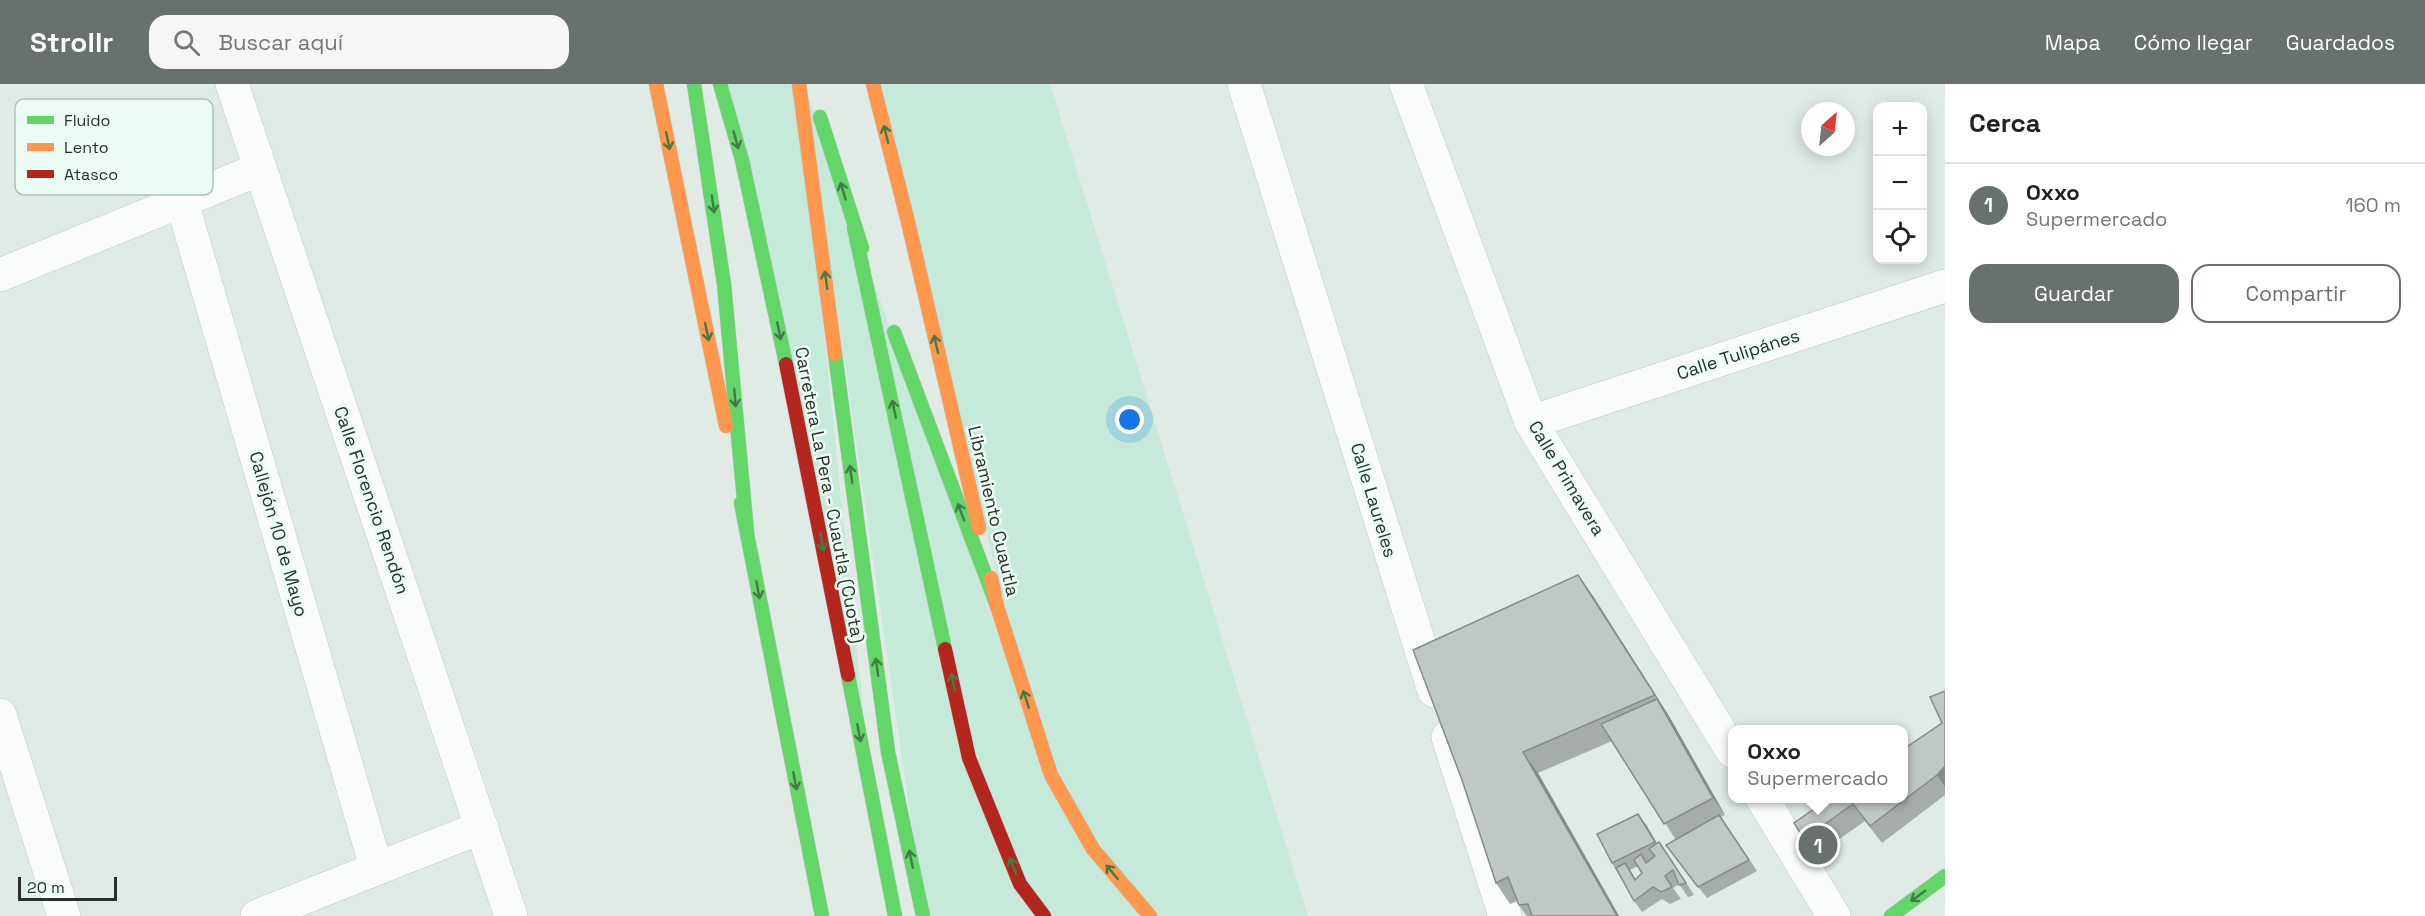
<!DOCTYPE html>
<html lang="es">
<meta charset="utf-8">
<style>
:root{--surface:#fff;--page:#f6f6f6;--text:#222;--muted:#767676;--line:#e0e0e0;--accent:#69716d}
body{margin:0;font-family:"Space Grotesk",sans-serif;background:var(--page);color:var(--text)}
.controls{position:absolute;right:18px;top:18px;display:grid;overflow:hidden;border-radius:12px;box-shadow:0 3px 15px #0003}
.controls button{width:54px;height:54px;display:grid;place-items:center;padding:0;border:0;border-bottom:2px solid var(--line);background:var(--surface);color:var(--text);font:30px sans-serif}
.compass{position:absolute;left:1801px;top:18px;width:54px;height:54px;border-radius:50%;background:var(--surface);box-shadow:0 3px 15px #0003;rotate:27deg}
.scale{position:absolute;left:18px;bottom:15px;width:99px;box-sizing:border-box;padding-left:6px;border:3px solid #29302c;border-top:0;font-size:16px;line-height:21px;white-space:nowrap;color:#29302c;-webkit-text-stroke:4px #eafcf3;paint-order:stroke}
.you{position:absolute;left:1130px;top:336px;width:21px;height:21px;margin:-15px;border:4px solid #fff;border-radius:50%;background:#1a73e8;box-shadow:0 0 0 9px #1a73e833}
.badge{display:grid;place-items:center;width:39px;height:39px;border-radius:50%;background:var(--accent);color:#fff;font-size:20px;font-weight:700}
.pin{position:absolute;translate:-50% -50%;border:3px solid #fff;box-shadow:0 2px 6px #0006}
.popup{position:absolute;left:1728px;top:641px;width:180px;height:78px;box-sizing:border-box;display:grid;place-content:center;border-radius:12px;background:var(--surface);filter:drop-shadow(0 2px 4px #0005);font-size:20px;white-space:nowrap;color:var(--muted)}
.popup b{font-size:22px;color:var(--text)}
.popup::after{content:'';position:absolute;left:50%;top:100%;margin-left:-12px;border:12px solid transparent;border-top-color:var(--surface)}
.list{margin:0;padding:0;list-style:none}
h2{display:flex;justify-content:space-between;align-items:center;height:78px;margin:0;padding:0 24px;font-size:26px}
h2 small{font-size:20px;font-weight:400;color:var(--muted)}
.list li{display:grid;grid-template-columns:39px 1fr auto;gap:18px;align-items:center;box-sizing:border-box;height:84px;padding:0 24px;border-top:2px solid var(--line)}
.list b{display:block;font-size:22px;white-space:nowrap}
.list p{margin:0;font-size:20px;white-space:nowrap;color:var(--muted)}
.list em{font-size:20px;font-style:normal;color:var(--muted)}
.actions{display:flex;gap:12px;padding:18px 24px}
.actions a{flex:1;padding:14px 0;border:2px solid var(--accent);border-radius:18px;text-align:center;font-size:21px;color:var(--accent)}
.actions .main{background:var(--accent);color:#fff}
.icon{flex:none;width:33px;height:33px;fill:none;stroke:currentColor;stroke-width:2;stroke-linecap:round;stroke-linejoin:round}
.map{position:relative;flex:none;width:1945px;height:832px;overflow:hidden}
header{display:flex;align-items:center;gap:36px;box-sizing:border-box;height:84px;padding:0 30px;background:var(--accent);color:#fff}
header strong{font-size:28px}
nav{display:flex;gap:33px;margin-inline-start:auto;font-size:21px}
.search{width:420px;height:54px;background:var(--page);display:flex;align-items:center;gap:15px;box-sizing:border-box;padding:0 21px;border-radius:18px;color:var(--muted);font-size:22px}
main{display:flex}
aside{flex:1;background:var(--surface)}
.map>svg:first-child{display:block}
</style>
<header>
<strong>Strollr</strong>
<div class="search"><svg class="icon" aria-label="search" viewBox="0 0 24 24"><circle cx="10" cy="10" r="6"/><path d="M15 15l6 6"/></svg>Buscar aquí</div>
<nav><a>Mapa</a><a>Cómo llegar</a><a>Guardados</a></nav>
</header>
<main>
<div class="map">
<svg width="1945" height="832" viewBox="0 0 1945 832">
<rect width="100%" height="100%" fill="#e0ebe6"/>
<g fill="#c5ead9">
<path d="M720,0H798L863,624Z"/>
<path d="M804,0L1049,696L1144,832H925Z"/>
<path d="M866,0H1050L1308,832H1150L1051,691Z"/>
</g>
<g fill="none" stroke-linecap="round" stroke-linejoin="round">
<defs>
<g id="street">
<path d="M232,0L511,832"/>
<path d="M1244,0L1434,607"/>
<path d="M1406,0L1531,338L1732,667"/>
<path d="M182,118L376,783"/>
<path d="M0,191L260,85"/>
<path d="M1531,338L1945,202"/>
<path d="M0,631L64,832"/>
<path d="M1448,653L1505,832"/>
<path d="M1762,714L1834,832"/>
<path d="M257,832L482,743"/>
</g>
<g id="fast">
<path d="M694,0L724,200L747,448"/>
<path d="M720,0L742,76L786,280"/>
<path d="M820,33L862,164"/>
<path d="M854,144L945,565"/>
<path d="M894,248L997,522"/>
<path d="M835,270L888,668L923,832"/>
<path d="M741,419L822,832"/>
<path d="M848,591L895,832"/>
<path d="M1891,832L1945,792"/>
</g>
<g id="slow">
<path d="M656,0L726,342"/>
<path d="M799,0L835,270"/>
<path d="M873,0L909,142L979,444"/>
<path d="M991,494L997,522L1051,691L1093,765L1150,832"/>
</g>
<g id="jam">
<path d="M786,280L848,591"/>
<path d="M945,565L969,674L1020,800L1044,832"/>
</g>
</defs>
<use href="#street" stroke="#c0c8c4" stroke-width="34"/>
<use href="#fast" stroke="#c0c8c4" stroke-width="15"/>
<use href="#slow" stroke="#c0c8c4" stroke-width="15"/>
<use href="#jam" stroke="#c0c8c4" stroke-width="15"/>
<use href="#street" stroke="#fafcfb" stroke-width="33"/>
<use href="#fast" stroke="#63d668" stroke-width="14"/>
<use href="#slow" stroke="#ff974d" stroke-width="14"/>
<use href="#jam" stroke="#b3261e" stroke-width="14"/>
</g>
<g fill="#a5aca9" fill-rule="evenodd">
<path d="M1578,491L1593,512L1669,632L1725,731L1721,733L1757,787L1707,814L1666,761L1676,756L1612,657L1538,689L1619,832H1527L1519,821L1518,817L1510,820L1496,799L1462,696Z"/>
<path d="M1945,607V711L1882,759L1865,737L1815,772L1804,755L1942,639Z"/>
<path d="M1638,730L1657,760L1668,770L1694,811L1688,813L1679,800L1673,804L1681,815L1670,820L1662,815L1642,828L1634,817L1612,779ZM1638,782L1642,789L1636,795L1630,786Z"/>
</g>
<g fill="#868c89">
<path d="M1578,491L1593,512L1669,632L1725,731L1713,714L1657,615Z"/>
<path d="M1523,668L1538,689L1619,832H1617Z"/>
<path d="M1945,682V703L1937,691Z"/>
<path d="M1638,730L1647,742L1663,770L1655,758Z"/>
</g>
<g fill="#c0c8c4" stroke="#868c89" stroke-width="1.5">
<path d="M1578,491L1655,611L1523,668L1617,832H1532L1528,820L1519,821L1508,793L1496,799L1462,696L1413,566Z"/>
<path d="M1945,607V682L1937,691L1870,742L1853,720L1804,755L1794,739L1830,714H1904V665L1942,639L1930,613Z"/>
<path d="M1657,615L1713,714L1664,740L1601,640Z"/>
<path d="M1638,730L1655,758L1612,779L1597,750Z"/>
<path d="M1719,731L1749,776L1698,803L1666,761Z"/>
<path d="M1659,758L1686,799L1679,801L1673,786L1665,792L1672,803L1661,808L1653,803L1634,817L1616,784L1625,779L1635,796L1642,789L1634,776L1641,770L1646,779L1655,772L1649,765Z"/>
</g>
<defs><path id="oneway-shaft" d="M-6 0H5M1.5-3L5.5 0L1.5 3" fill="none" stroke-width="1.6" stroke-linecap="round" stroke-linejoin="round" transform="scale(1.5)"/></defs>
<g stroke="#437b47">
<use href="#oneway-shaft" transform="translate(886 50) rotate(-104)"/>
<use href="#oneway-shaft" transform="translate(736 56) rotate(74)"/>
<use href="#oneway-shaft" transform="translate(668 57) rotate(78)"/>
<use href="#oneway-shaft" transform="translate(843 107) rotate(-107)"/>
<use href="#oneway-shaft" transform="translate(713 120) rotate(82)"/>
<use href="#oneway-shaft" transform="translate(826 196) rotate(-98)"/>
<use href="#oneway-shaft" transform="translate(779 247) rotate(78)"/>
<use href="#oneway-shaft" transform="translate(707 248) rotate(78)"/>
<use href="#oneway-shaft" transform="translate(936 260) rotate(-103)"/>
<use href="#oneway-shaft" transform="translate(735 314) rotate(85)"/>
<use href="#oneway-shaft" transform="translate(894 325) rotate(-102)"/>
<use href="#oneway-shaft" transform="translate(851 390) rotate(-98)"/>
<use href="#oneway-shaft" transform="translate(961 428) rotate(-111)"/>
<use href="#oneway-shaft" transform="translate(822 458) rotate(79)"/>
<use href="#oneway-shaft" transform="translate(758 506) rotate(79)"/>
<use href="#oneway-shaft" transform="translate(877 583) rotate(-98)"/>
<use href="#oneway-shaft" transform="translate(953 598) rotate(-102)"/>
<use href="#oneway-shaft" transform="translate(1026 615) rotate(-108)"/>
<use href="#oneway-shaft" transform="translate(859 649) rotate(79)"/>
<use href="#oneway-shaft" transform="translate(795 697) rotate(79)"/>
<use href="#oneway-shaft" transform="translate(911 775) rotate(-102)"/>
<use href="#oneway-shaft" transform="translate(1013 782) rotate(-113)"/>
<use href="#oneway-shaft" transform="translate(1112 788) rotate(-130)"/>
<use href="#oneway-shaft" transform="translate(1918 812) rotate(144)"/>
</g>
<g text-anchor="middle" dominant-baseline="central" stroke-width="5" stroke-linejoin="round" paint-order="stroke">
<g font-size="18" fill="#29302c" stroke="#eafcf3">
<text transform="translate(1738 270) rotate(-18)">Calle Tulipánes</text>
<text transform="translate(1567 394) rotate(59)">Calle Primavera</text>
<text transform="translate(830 411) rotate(79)">Carretera La Pera - Cuautla (Cuota)</text>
<text transform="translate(372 416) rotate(71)">Calle Florencio Rendón</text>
<text transform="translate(1374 416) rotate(73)">Calle Laureles</text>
<text transform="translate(994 427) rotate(77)">Libramiento Cuautla</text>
<text transform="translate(279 450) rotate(74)">Callejón 10 de Mayo</text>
</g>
</g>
<rect x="15" y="15" width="198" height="96" rx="9" fill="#eafcf3" stroke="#b0bfb7" stroke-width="1.5"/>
<rect x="27" y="32" width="27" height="8" fill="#63d668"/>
<rect x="27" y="59" width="27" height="8" fill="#ff974d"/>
<rect x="27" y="86" width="27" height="8" fill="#b3261e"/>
<g font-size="16" fill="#29302c">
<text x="64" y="42">Fluido</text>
<text x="64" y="69">Lento</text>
<text x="64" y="96">Atasco</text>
</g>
</svg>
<div class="controls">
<button>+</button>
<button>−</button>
<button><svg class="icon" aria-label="locate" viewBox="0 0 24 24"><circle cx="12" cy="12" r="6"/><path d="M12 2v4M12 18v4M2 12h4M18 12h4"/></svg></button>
</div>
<svg class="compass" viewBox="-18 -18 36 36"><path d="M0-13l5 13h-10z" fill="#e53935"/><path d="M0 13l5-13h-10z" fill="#767676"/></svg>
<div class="scale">20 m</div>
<div class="you"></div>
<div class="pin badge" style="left:1818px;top:761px">1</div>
<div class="popup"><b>Oxxo</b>Supermercado</div>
</div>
<aside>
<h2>Cerca<small></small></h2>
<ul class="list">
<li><span class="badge">1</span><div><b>Oxxo</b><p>Supermercado</p></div><em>160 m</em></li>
</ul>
<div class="actions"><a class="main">Guardar</a><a>Compartir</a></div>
</aside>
</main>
